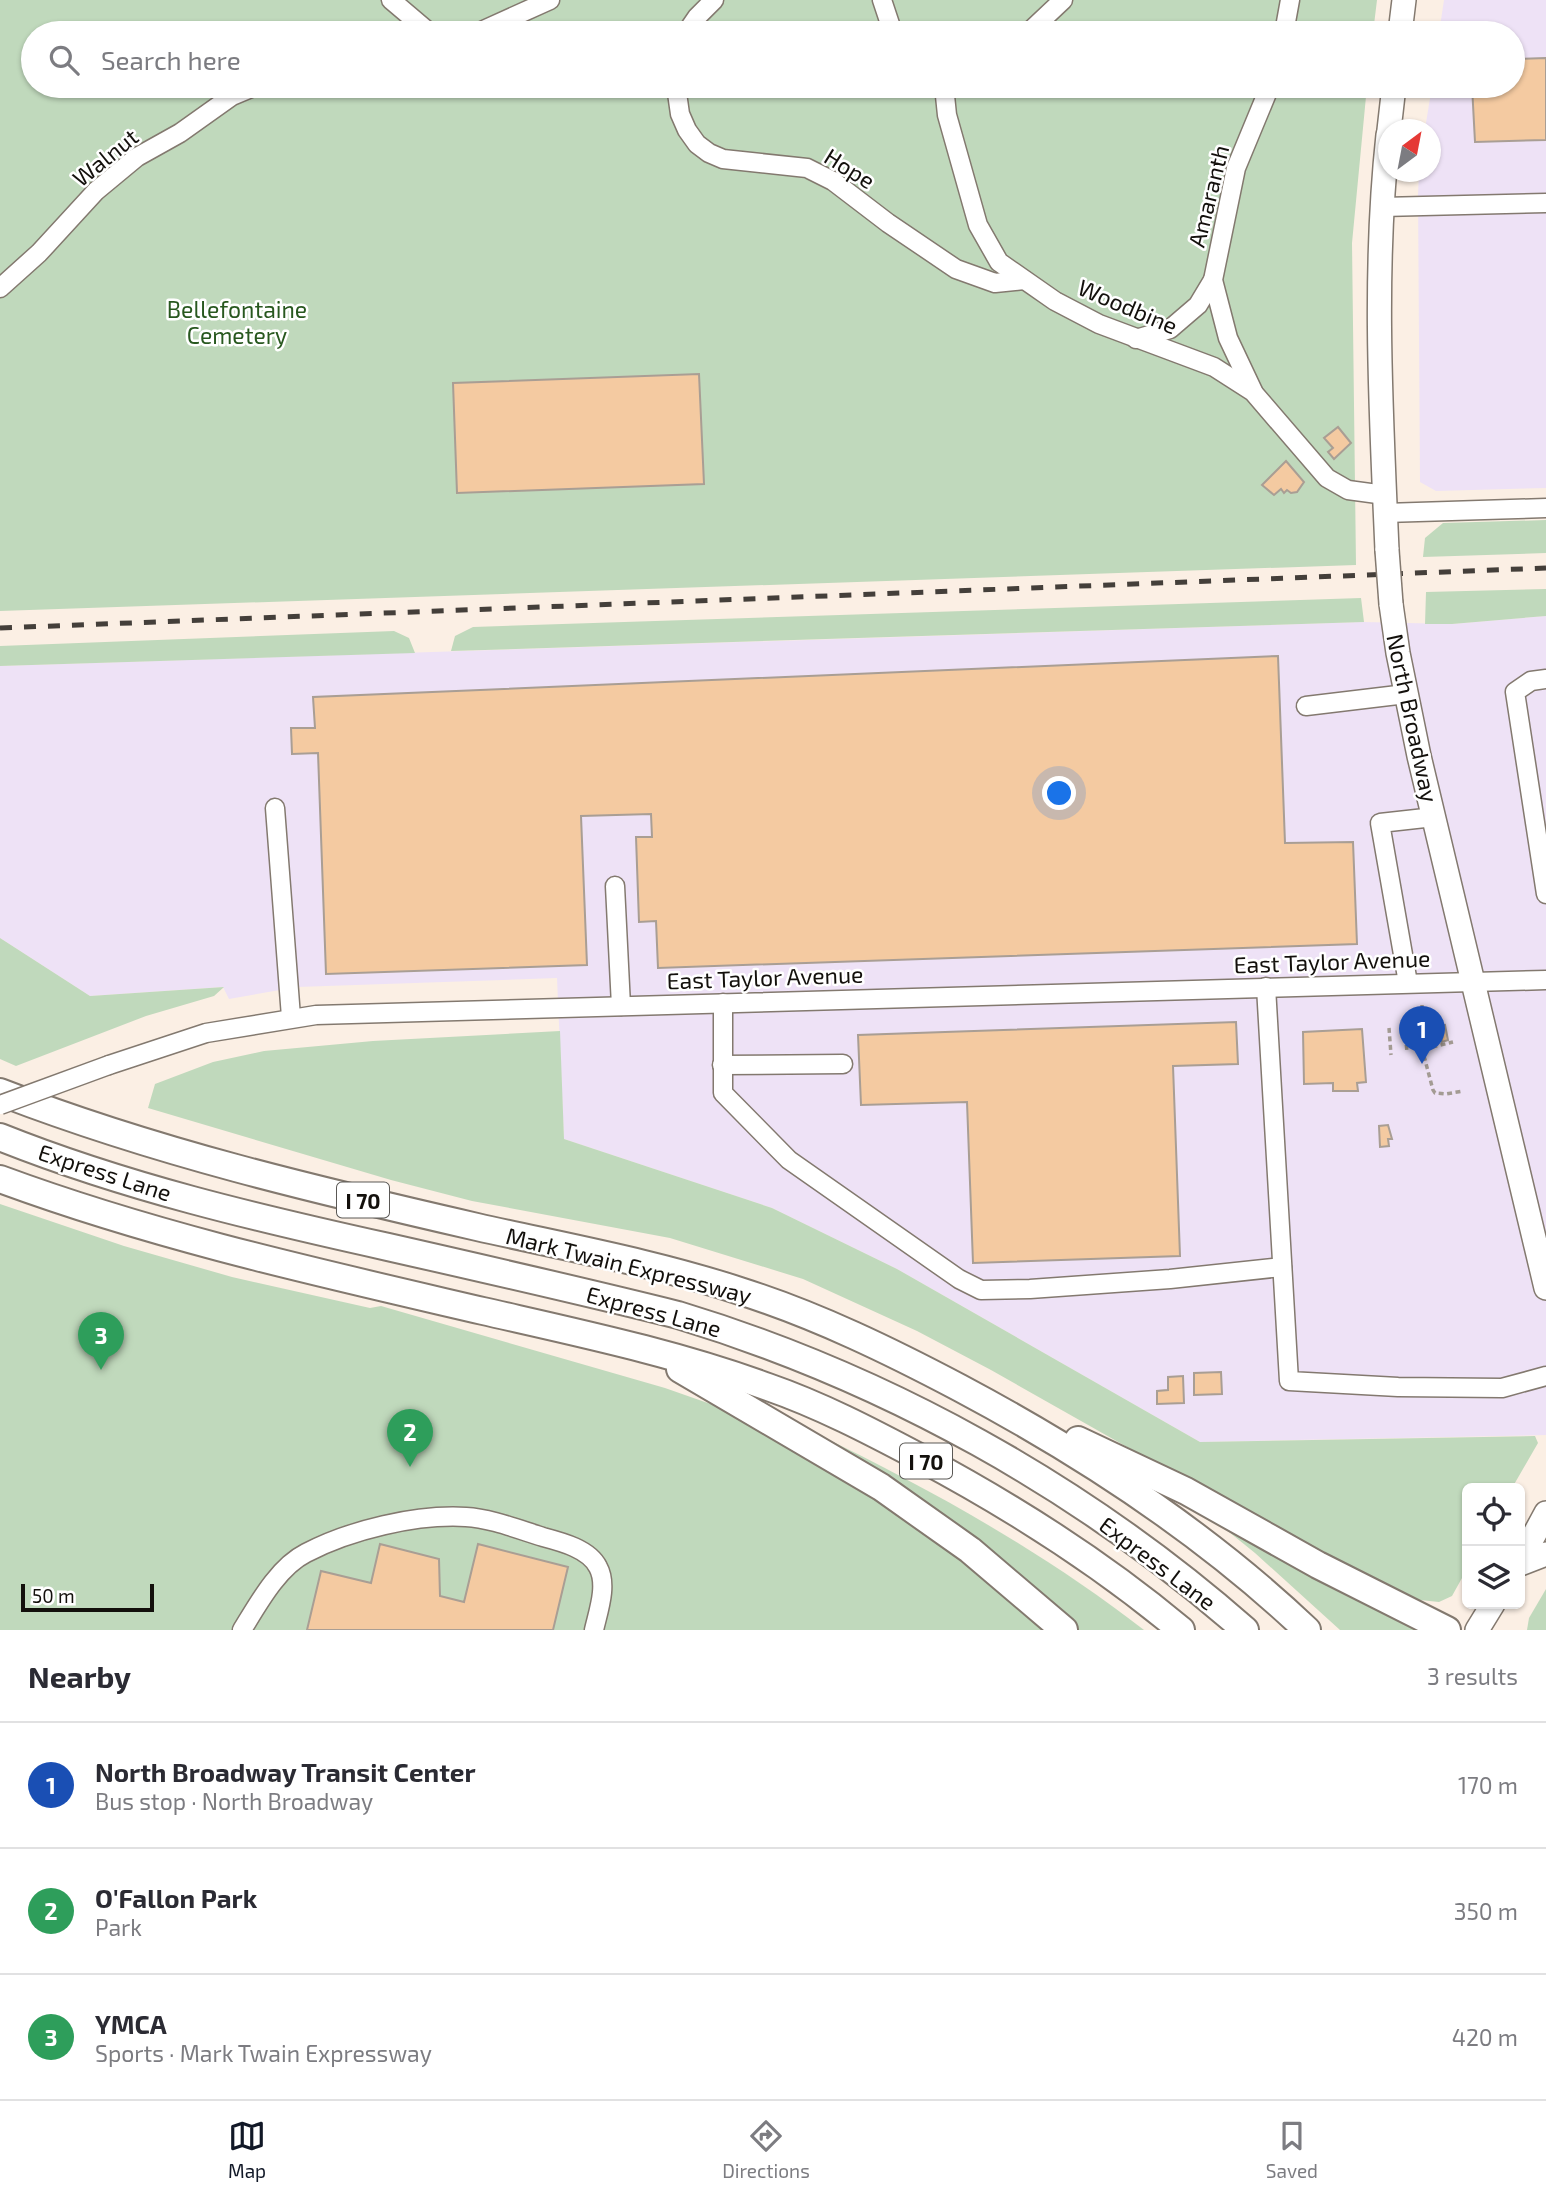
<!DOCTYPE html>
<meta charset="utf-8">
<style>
:root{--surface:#fff;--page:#f2f2f3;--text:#2b2b33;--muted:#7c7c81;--line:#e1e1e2;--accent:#111827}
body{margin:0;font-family:"Exo 2",sans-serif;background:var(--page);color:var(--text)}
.controls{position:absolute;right:21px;bottom:21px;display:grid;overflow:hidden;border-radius:10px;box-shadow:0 2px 5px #0004}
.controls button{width:63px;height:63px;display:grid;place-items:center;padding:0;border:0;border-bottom:2px solid var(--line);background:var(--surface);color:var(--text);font:35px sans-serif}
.compass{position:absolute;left:1378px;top:119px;width:63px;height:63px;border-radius:50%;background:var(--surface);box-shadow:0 2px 5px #0004;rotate:32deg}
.scale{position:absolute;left:21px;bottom:18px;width:133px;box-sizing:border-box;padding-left:7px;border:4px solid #13100c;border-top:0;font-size:19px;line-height:24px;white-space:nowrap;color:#13100c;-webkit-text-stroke:5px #fff;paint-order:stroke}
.you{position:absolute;left:1060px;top:794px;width:24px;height:24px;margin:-18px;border:5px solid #fff;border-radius:50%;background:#1a73e8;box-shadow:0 0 0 10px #1a73e833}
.badge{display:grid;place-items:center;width:46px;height:46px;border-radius:50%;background:var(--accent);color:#fff;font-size:23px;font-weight:700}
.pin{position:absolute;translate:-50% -58px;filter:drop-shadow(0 2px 4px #0008)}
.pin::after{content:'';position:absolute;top:37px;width:24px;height:21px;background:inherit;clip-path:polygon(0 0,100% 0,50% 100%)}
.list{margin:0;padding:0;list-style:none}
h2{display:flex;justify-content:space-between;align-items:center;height:91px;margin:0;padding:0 28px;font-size:30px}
h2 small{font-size:23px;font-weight:400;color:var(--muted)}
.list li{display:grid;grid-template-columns:46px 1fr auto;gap:21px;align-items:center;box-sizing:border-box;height:126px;padding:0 28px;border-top:2px solid var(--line)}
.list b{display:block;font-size:26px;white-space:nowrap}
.list p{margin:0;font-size:23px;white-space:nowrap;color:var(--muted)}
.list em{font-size:23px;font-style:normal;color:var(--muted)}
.icon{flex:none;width:38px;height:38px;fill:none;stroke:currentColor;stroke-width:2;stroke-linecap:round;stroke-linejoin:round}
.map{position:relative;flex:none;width:1546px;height:1630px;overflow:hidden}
.search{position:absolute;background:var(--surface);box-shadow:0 2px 5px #0004;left:21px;right:21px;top:21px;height:77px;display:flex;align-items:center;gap:18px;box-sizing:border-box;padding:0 24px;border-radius:38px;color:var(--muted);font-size:26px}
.sheet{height:469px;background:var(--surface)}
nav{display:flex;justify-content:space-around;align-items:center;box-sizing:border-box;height:98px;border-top:2px solid var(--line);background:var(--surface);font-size:19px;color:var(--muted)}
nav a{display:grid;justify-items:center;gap:4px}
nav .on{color:var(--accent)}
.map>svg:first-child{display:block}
</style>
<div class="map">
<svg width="1546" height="1630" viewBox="0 0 1546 1630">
<rect width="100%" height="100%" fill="#fbefe4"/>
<g fill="#eee2f6">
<path d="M1444,0H1546V488L1436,491L1420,482L1418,195L1419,172H1430V130L1425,129L1432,86H1513V33H1439Z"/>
<path d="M1546,616V1435L1200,1442L897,1269L772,1208L564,1139L557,978L297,987L229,999L223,987L90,996L0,938V666L1364,622L1452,624Z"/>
</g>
<g fill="#c0d9bc">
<path d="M0,0H1377L1373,33H33V86H1367L1352,243L1356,565L0,611Z"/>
<path d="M1546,520V553L1423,557L1425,538L1443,523Z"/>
<path d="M1546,589V616L1452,624H1425L1426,592Z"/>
<path d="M1361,598L1364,622L451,651L455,636L473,627Z"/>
<path d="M394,631L409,638L415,653L0,666V646Z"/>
<path d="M0,938L90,996L224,987L214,996L146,1016L16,1066L0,1059Z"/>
<path d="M560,1031L564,1139L772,1208L897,1269L1200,1442L1535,1436L1538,1443L1512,1488H1467V1569L1452,1596L1439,1602L1420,1600L1350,1573L991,1370L917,1331L803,1279L670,1238L472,1201L391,1180L148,1108L155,1084L213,1062L264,1051L373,1041Z"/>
<path d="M0,1204L124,1246L232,1277L370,1308L381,1306L665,1388L722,1408L925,1528L1052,1630H0Z"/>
<path d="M817,1434C934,1491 1040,1550 1144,1630H1074Z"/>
<path d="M1198,1507L1420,1630H1340L1255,1553Z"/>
<path d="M1546,1589V1630H1527L1529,1618Z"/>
</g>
<g fill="#f4caa1" stroke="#a99e94" stroke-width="2">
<path d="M1546,58V140L1475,142L1472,86H1513V59Z"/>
<path d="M699,374L704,484L457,493L453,383Z"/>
<path d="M1338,427L1351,443L1334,459L1328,452L1333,448L1324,438Z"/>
<path d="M1286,461L1304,482L1297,492L1291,493L1287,490L1284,493L1281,489L1274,495L1262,485Z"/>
<path d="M1278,656L1285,843L1353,842L1357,944L658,968L656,921L639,922L636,837H652L651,814L581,816L587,965L326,974L318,753L292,754L291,728H315L313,697Z"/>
<path d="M1236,1022L1238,1064L1173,1066L1180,1256L973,1263L967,1102L861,1105L858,1035Z"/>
<path d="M1445,1025L1448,1040L1442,1042L1439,1026Z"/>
<path d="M1362,1029L1366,1082L1357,1083L1358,1091H1333V1083L1304,1084L1303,1032Z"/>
<path d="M1388,1125L1392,1139H1388L1389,1146L1380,1147L1379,1126Z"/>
<path d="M1221,1372L1222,1394L1194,1395V1373Z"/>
<path d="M1183,1376L1184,1403L1157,1404V1391L1168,1390V1377Z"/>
<path d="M380,1544L439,1559L440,1596L464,1602L478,1544L568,1567L553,1630H307L321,1571L371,1583Z"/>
</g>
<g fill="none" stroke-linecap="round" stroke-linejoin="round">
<defs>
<g id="minor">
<path d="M391,0L430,33"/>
<path d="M882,0L893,33"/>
<path d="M477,33L550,0"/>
<path d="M686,33L697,17L714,0"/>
<path d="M1028,33L1063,0"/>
<path d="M1284,33L1290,0"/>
<path d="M676,86L680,114L687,130L697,144L709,153L723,159L807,168L833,181L888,223L956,269L995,283L1024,280"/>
<path d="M944,86L947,115L978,225L999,262L1055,301L1099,324L1214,367L1253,392L1327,478L1348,490L1385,495"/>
<path d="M1382,207L1546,203"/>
<path d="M0,288L39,253L96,191L137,157L180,133L232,96L256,86"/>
<path d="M1136,339L1170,329L1198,305L1213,280"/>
<path d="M1253,391L1228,338L1213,280L1236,168L1270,86"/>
<path d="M1385,513L1546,508"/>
<path d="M1546,679L1531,681L1515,692L1546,894"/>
<path d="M1306,706L1406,694"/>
<path d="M275,808L291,1017"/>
<path d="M615,886L621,1006"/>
<path d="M1408,983L1380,823L1434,817"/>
<path d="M1266,987L1289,1381L1398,1387L1502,1388L1546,1376"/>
<path d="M723,1003V1093L789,1160L959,1279L981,1290L1030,1289L1170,1279L1282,1267"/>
<path d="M109,1065L206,1033L316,1015L1546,980"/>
<path d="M722,1065L843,1064"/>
<path d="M242,1630C258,1604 278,1567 306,1553C350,1530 416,1514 466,1517C490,1518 520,1530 543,1537C562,1542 589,1549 598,1567C608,1585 598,1612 594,1630"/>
</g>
<g id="major">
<path d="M1400,33L1404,0"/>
<path d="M1389,130L1394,86"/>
<path d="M1387,550C1381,412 1373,273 1388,135"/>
<path d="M1391,604L1398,653L1419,756L1546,1288"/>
<path d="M1520,1561L1546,1513"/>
<path d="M1520,1564L1546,1554"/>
<path d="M1477,1630L1493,1604"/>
</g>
<g id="highway">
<path d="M0,1092C155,1152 316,1190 477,1227C566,1247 656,1263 743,1292C818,1316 890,1351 960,1388C1084,1454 1205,1533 1307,1630"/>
<path d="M0,1137C125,1187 257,1218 388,1247C485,1269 582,1291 678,1315C886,1378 1082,1487 1245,1630"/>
<path d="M0,1179C157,1237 320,1273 483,1311C579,1333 675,1353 768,1387C820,1405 870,1431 919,1457C1011,1506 1101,1563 1181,1630"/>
<path d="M680,1369L881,1487L970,1550L1064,1630"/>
<path d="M1078,1440L1186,1491L1318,1565L1447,1630"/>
</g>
</defs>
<use href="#minor" stroke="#83796f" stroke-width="21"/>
<use href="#major" stroke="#83796f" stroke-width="26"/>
<use href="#highway" stroke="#83796f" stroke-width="30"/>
<g stroke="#a39b93" stroke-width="3.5" stroke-dasharray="5 3.5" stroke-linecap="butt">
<path d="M1422,1005L1424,1056L1433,1090L1435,1093L1446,1094L1463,1091"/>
<path d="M1389,1028L1391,1055"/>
<path d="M1405,1028L1407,1053"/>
<path d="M1424,1049L1453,1042"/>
</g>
<use href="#minor" stroke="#fff" stroke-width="18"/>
<use href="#major" stroke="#fff" stroke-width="23"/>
<use href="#highway" stroke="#fff" stroke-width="26"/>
<path stroke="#443f3a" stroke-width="5" stroke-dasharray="12 12" stroke-linecap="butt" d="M0,628L1546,568"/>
<defs>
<path id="minor-bridge" d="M0,1105L109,1065"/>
<path id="major-bridge" d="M1387,550L1391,604"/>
</defs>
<use href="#minor-bridge" stroke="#83796f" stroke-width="21" stroke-linecap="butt"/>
<use href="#major-bridge" stroke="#83796f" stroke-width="26" stroke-linecap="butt"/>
<use href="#minor-bridge" stroke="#fff" stroke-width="18"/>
<use href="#major-bridge" stroke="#fff" stroke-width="23"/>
</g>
<g text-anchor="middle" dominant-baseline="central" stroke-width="5" stroke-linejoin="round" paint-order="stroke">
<g fill="#fff" stroke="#5a5855" stroke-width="2">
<rect x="337" y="1182.5" width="52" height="35" rx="5"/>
<rect x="900" y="1443.5" width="52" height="35" rx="5"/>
</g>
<g font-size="21" font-weight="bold" fill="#13100c">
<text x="363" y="1200">I 70</text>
<text x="926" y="1461">I 70</text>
</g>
<g font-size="23" fill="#13100c" stroke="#fff">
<text transform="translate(105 157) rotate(-39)">Walnut</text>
<text transform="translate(850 168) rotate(32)">Hope</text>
<text transform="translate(1208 196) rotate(-76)">Amaranth</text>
<text transform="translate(1128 306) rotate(23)">Woodbine</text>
<text transform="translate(1413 718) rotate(78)">North Broadway</text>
<text transform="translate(1332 961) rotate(-2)">East Taylor Avenue</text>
<text transform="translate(765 977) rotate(-2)">East Taylor Avenue</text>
<text transform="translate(105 1172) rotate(18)">Express Lane</text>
<text transform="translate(629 1265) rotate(14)">Mark Twain Expressway</text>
<text transform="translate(654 1311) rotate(15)">Express Lane</text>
<text transform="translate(1158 1563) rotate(37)">Express Lane</text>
</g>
<g font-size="23" fill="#28581f" stroke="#fff">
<text x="237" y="309">Bellefontaine<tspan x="237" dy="26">Cemetery</tspan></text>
</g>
</g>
</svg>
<div class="controls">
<button><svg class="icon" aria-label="locate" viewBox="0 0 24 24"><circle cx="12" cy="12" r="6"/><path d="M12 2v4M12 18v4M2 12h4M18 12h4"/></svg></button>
<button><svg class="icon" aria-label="layers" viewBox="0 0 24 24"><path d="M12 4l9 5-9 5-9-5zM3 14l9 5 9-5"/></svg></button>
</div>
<svg class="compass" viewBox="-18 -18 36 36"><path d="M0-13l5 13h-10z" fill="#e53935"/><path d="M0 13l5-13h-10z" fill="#7c7c81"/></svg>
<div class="scale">50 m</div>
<div class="you"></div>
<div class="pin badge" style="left:1422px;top:1064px;background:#1a4fb4">1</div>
<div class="pin badge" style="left:410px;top:1467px;background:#2e9e5b">2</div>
<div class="pin badge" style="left:101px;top:1370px;background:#2e9e5b">3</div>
<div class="search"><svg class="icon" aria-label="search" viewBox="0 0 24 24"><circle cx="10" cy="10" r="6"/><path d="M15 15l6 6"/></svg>Search here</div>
</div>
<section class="sheet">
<h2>Nearby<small>3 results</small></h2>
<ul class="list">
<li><span class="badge" style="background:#1a4fb4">1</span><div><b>North Broadway Transit Center</b><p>Bus stop · North Broadway</p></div><em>170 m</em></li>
<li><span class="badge" style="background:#2e9e5b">2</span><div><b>O'Fallon Park</b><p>Park</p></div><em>350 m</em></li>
<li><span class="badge" style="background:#2e9e5b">3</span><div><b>YMCA</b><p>Sports · Mark Twain Expressway</p></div><em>420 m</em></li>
</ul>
</section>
<nav>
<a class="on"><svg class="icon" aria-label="map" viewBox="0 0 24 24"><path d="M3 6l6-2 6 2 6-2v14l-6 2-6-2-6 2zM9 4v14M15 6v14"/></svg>Map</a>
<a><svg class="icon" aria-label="directions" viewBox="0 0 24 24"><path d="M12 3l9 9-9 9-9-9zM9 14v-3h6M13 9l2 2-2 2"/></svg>Directions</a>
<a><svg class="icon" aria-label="saved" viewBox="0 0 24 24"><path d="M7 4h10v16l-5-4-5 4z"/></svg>Saved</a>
</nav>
